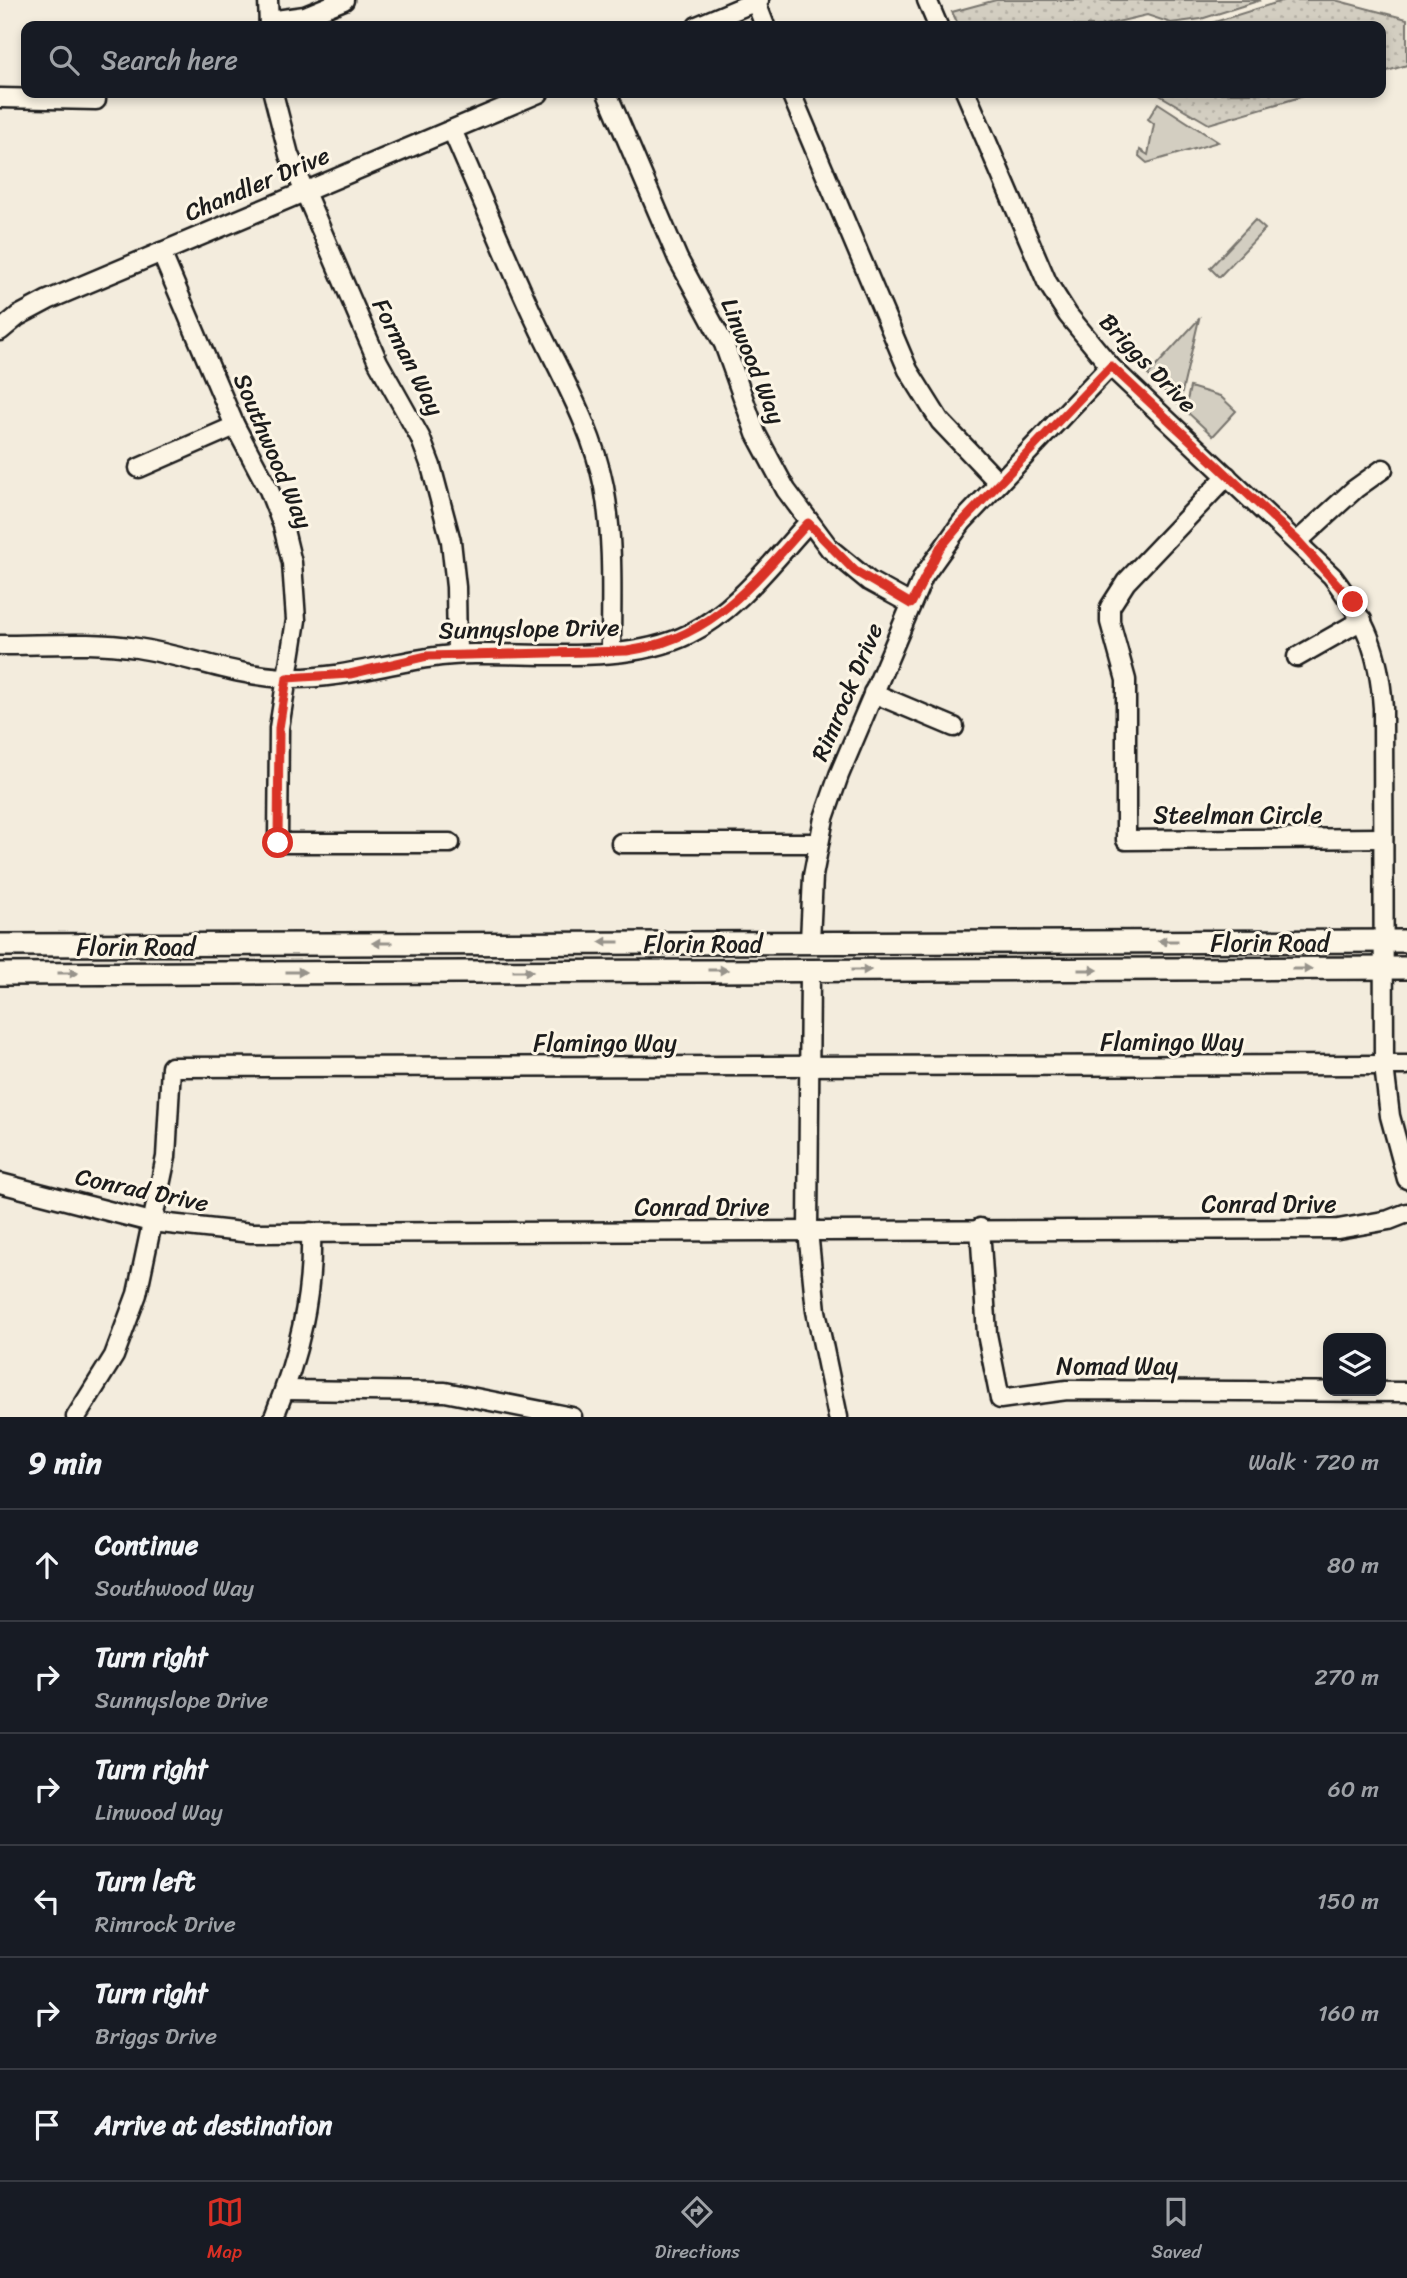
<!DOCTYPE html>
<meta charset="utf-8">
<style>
:root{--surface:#171b24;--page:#242831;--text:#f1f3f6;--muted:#9ea1a6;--line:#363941;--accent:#d93025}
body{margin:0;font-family:Sriracha,sans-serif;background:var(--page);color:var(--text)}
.controls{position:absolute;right:21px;bottom:21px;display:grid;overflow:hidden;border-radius:14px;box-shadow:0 4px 10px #0003}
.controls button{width:63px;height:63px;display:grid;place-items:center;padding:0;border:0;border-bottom:2px solid var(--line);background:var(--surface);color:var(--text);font:35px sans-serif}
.stop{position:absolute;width:21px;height:21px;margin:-16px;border:5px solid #d93025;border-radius:50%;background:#fff}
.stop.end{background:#d93025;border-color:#fff;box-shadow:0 2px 7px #0008}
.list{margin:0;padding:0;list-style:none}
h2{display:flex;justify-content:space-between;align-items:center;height:91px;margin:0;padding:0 28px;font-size:30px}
h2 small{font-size:23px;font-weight:400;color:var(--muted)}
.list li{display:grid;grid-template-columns:46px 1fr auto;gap:21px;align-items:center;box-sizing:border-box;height:112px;padding:0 28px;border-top:2px solid var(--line)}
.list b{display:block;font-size:26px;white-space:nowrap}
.list p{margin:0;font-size:23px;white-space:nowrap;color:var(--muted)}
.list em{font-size:23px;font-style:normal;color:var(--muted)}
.icon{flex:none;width:38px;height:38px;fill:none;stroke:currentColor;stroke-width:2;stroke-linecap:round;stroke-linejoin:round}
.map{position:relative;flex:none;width:1407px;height:1417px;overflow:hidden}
.search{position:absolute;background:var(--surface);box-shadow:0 4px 10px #0003;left:21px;right:21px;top:21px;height:77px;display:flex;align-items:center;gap:18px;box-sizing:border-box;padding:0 24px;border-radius:14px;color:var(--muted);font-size:26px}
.sheet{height:763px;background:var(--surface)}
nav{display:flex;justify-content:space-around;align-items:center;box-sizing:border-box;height:98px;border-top:2px solid var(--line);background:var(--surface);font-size:19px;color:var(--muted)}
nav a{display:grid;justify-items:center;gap:4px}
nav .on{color:var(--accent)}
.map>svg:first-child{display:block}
</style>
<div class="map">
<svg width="1407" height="1417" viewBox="0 0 1407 1417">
<defs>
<pattern id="park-dots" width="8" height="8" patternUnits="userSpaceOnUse" patternTransform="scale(1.75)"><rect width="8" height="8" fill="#d3cec1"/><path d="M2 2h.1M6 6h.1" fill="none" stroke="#b5b0a5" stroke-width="1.8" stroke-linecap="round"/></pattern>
</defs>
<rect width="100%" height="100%" fill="#f3ecdd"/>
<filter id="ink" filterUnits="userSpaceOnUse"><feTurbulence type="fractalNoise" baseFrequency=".0143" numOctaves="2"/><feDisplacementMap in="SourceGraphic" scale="14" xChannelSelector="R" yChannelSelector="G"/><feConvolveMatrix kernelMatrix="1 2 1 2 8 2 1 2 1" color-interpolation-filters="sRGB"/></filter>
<g filter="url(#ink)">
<g fill="#d3cec1" stroke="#78756e" stroke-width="2">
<path d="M1158,103L1218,142L1147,163L1139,156L1140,150L1148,155L1154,124L1148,119Z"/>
<path d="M1255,220L1265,229L1219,277L1210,268Z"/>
<path d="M1199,319L1179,405L1148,375Z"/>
<path d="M1190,387L1220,396L1236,411L1213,436L1185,410Z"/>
</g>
<g fill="url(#park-dots)" stroke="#78756e" stroke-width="2">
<path d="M996,0H1261L1201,19L1171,23L1147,15L1100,26H959L952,12Z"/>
<path d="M1285,0H1335L1407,19V65L1381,73V26H1202Z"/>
<path d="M1156,93H1314L1209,124Z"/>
</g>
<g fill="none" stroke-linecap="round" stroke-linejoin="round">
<defs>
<g id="minor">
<path d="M268,0L269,26"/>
<path d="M755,0L765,26"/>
<path d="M927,0L938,26"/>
<path d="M269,21L305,16L344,0"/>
<path d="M697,26L759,0"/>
<path d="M273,93L289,155L378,362L420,437L431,466L451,541L456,587L457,654"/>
<path d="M607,93L678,259L724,344L756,434L786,490L830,549L869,581L911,604"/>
<path d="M791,93L908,370L940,421L999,483"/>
<path d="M966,93L1047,282L1068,315L1110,366L1332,576C1366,621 1379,650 1383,708L1384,1066L1390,1116L1407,1179"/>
<path d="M0,98L96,100"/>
<path d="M452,130C480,193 506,258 535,320C561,376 592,426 604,487C614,542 611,597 611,652"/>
<path d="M161,252L235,426L269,490L283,526L292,563L296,620L279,728L278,843H450"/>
<path d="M0,331L18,316L48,300L539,93"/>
<path d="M139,468L235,426"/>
<path d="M1227,476L1126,582L1110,607V622L1126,680V840L1383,838"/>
<path d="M1298,541L1355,489L1383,469"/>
<path d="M0,645C45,645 92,641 137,648C188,656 235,676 287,678C352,680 409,654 475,654C541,653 629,664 689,634C737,610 772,562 808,523"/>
<path d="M1297,657L1362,620"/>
<path d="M873,693L954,727"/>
<path d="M621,843H818"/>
<path d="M810,941L813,876L824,818L839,775L923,577L962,522L1110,366"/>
<path d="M810,971L808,1231L816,1311L838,1417"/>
<path d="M0,1183L151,1222L251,1233L1338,1229L1389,1220L1407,1213"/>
<path d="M980,1228L987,1334L1000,1399L1067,1390L1407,1392"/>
<path d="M285,1390L445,1392L572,1417"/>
<path d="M76,1417L114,1356L137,1294L166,1157L171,1067L1407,1065"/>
<path d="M274,1417C298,1357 313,1297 311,1232"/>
</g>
<g id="major">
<path d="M0,945L1407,941"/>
<path d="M0,974L1407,968"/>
</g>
</defs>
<use href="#minor" stroke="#1c1c1c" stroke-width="23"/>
<use href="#major" stroke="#1c1c1c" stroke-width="26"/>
<use href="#minor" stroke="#fcf5e5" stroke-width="18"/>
<use href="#major" stroke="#fcf5e5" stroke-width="21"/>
</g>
<defs><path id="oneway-solid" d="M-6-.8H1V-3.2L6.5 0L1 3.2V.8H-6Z" transform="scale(1.75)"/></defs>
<g fill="#97938b">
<use href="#oneway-solid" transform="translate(1168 941) rotate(180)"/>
<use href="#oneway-solid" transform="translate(609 942) rotate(180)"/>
<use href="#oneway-solid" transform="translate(382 943) rotate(180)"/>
<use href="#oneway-solid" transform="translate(1302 969)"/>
<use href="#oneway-solid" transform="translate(718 970)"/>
<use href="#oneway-solid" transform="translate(861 970)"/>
<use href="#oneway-solid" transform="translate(1088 970)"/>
<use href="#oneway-solid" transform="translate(523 971)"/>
<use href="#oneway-solid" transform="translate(296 972)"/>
<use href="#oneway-solid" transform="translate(68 973)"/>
</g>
</g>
<g fill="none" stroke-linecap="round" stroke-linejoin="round" filter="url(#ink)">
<path stroke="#d93025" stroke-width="9" d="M278,843L279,728L287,678L350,674L427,656L627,651C713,639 753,583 808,523L855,571L911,604L940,548L962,522L1111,366L1298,541L1353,602"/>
</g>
<g text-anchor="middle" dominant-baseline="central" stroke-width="6" stroke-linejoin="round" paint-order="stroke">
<g font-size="24" fill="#1c1c1c" stroke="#fcf5e5">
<text transform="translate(257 184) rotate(-23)">Chandler Drive</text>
<text transform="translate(408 357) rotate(63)">Forman Way</text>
<text transform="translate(753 361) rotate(68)">Linwood Way</text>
<text transform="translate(1148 363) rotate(46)">Briggs Drive</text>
<text transform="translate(273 451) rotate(67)">Southwood Way</text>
<text transform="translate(529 629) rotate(-1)">Sunnyslope Drive</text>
<text transform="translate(847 692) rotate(-67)">Rimrock Drive</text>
<text x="1238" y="815">Steelman Circle</text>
<text x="1270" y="943">Florin Road</text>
<text x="703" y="944">Florin Road</text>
<text x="136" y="947">Florin Road</text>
<text x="1172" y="1042">Flamingo Way</text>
<text x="605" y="1043">Flamingo Way</text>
<text transform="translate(142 1190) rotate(12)">Conrad Drive</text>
<text x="1269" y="1204">Conrad Drive</text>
<text x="702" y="1207">Conrad Drive</text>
<text x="1117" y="1366">Nomad Way</text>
</g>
</g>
</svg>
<div class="controls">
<button><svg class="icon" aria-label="layers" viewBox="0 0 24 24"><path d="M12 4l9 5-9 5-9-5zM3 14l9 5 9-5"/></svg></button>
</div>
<div class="stop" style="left:278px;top:843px"></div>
<div class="stop end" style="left:1353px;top:602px"></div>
<div class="search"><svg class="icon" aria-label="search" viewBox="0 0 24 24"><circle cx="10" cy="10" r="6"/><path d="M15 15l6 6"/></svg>Search here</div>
</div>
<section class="sheet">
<h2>9 min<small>Walk · 720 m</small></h2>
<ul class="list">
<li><svg class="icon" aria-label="ahead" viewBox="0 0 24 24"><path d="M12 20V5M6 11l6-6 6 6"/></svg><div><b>Continue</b><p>Southwood Way</p></div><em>80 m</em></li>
<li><svg class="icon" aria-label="right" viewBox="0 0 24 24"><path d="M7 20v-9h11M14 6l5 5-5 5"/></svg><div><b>Turn right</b><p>Sunnyslope Drive</p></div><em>270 m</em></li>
<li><svg class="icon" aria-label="right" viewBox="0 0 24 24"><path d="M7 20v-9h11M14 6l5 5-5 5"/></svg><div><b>Turn right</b><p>Linwood Way</p></div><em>60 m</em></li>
<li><svg class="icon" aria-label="left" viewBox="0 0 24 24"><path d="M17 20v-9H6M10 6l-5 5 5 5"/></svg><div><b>Turn left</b><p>Rimrock Drive</p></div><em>150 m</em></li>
<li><svg class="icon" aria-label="right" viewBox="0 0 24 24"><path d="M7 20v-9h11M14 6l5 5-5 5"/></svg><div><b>Turn right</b><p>Briggs Drive</p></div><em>160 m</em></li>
<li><svg class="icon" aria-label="arrive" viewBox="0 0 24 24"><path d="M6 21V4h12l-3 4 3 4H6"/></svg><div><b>Arrive at destination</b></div></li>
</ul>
</section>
<nav>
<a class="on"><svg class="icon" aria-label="map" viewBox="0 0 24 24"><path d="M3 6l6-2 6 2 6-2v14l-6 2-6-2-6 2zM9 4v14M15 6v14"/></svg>Map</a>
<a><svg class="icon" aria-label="directions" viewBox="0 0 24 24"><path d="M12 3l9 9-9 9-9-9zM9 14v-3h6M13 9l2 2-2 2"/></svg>Directions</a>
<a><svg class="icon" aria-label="saved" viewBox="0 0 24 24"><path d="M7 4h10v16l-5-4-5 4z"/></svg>Saved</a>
</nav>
